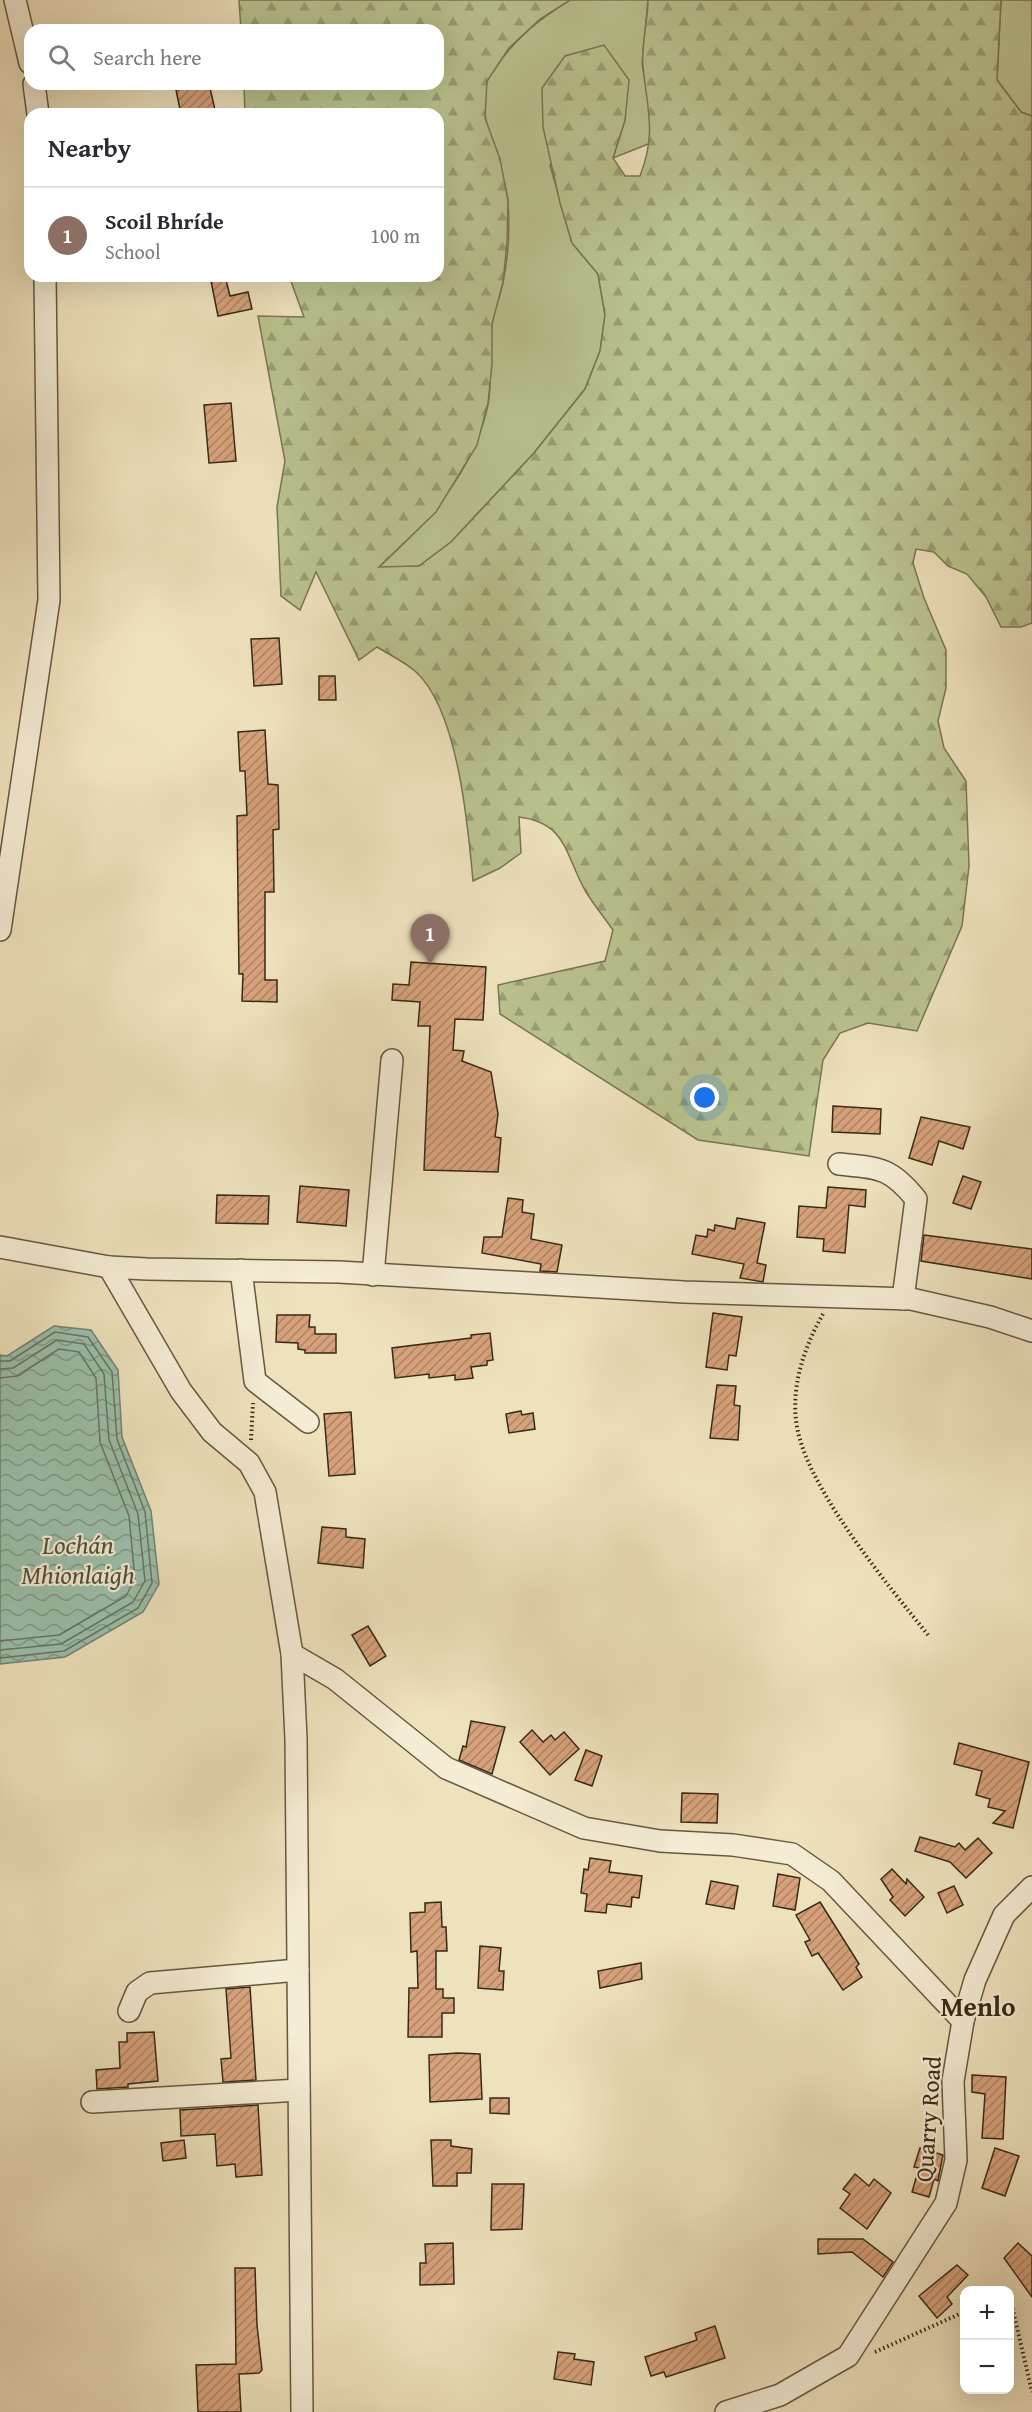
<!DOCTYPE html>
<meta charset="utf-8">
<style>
:root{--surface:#fff;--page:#f2f2f3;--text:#2b2b33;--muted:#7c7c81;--line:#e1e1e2;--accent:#8f2418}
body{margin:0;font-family:"Gentium Book Plus",serif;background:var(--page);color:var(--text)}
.controls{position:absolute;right:18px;bottom:18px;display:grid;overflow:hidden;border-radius:12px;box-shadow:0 6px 24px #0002}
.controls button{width:54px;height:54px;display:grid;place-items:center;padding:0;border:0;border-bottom:2px solid var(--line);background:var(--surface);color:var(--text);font:30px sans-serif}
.you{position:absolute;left:705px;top:1098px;width:21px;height:21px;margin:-15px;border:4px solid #fff;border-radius:50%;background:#1a73e8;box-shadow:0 0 0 9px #1a73e833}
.badge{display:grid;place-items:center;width:39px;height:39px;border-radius:50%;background:var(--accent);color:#fff;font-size:20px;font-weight:700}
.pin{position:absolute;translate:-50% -50px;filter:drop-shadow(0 2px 3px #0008)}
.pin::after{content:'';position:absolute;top:32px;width:21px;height:18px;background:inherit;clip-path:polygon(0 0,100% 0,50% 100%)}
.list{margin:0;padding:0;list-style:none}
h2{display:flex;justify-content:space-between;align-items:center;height:78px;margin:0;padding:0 24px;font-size:26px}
h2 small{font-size:20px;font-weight:400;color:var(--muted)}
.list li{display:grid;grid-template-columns:39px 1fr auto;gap:18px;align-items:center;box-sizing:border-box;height:96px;padding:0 24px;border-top:2px solid var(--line)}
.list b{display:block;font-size:22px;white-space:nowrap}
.list p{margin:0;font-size:20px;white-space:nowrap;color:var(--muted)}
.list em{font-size:20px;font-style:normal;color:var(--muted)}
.icon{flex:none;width:33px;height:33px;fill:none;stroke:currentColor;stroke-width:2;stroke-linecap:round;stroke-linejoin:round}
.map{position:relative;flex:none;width:1032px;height:2412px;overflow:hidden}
.search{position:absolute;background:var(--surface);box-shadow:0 6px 24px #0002;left:24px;top:24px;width:420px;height:66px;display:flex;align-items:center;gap:15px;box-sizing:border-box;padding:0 21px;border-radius:18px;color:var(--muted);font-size:22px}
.panel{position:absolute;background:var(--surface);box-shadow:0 6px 24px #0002;left:24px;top:108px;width:420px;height:174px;border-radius:18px}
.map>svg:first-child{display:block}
</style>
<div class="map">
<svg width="1032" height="2412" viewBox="0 0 1032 2412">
<defs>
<pattern id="forest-firs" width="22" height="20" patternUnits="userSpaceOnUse" patternTransform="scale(1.5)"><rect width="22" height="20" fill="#bac38f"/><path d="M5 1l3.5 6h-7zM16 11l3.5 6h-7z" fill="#989f74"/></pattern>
<pattern id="water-waves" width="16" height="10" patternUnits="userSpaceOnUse" patternTransform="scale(1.5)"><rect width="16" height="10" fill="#9bbfac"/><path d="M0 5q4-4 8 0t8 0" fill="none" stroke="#7f9b8b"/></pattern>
<pattern id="building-hatch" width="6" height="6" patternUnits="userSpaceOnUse" patternTransform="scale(1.5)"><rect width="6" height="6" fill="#d7a27b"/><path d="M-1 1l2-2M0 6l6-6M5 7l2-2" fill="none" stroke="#af8464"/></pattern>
</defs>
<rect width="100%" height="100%" fill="#eee2bd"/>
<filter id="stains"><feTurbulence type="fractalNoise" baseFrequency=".00333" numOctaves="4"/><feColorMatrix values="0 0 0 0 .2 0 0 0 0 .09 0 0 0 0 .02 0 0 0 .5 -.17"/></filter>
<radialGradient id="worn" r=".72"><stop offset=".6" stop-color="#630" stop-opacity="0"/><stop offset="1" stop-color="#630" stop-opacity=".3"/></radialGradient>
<g fill="#bac38f" stroke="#797653" stroke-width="1.5">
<path d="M570,0H648L642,64L649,102L651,143L613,158L625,120L550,165L572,243L598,274L605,315L600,351L585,389L534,453L451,542L419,566L378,568C428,522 473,473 488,405C493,378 488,350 492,323C494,310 500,297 503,283C508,258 510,227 508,202C505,162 475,121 487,82C488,77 494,71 497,66C516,37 541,18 570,0Z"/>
<path d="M1001,0H1032V116L1021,112L997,80Z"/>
</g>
<path fill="url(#forest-firs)" stroke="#797653" stroke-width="1.5" d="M239,0H570L540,19L509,48L487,81L485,118L500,159L508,201L507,243L503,282L492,324V364L488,403L477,445L436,512L379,567L419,566L451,542L534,453L585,389L600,351L605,315L598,274L572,243L560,203L543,127L542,88L565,56L604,45L629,80L625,120L613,158L625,176H640C657,132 647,110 643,66C641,45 648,21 648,0H1001L997,80L1021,112L1032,116V623L1021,627H1001L986,597L967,574L948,566L934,552L916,549L913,563L924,598L946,650V688L938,721L944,748L966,781L969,866L962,926L917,1031L868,1023L840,1033L823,1060L809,1156L698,1140L500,1014L498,985L605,961L613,930C604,917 594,905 586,892C565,856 568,823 519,817L521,853L500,868L473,881C468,826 458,710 416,672C405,662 390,655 377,647L359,660L316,572L300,610L281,596L277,507L285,461L258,316L304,317L289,276H438V114H245L244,84H438V30H241Z"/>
<path fill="url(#water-waves)" stroke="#738370" stroke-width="1.5" d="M54,1326L91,1330L118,1370L122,1437L151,1511L159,1584L143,1612L65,1657L0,1664V1355L7,1356Z"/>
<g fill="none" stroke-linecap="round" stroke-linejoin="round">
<g stroke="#6a7462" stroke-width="1.5">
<path d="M0,1361H10L55,1332L88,1337L112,1372L117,1439L145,1512L152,1583L138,1608L64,1651L0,1658"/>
<path d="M0,1369L13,1368L57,1340L84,1344L104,1374L109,1440L138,1514L145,1581L133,1602L61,1644L0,1650"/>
<path d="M0,1378L17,1376L59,1349L79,1352L96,1378L100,1442L129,1516L135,1579L126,1596L59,1635L0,1641"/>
</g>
</g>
<g fill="url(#building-hatch)" stroke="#382a17" stroke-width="1.5">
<path d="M209,84L216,114H181L176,90Z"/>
<path d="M210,276H225L230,296L248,292L252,309L218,316Z"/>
<path d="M231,403L236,461L209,463L204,405Z"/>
<path d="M279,638L282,684L254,686L251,639Z"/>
<path d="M319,676H335L336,700H319Z"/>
<path d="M265,730L268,784L278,785L279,829L273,830L274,892H265V980H277V1002L242,1001L243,974H239L237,816L247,815L245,771H240L238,732Z"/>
<path d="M411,962L486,967L483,1020L455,1019L453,1050L464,1051L462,1061L491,1072L498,1114L495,1137L501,1138L498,1172L424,1170L430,1026H418L420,1002L392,1000L393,984L409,985Z"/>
<path d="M833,1106L881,1109L880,1134L832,1132Z"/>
<path d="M921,1117L970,1127L963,1149L939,1141L932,1165L909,1158Z"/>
<path d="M963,1176L981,1182L971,1209L953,1203Z"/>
<path d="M300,1186L349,1190L346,1226L297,1222Z"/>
<path d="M828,1187L866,1190L865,1207L849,1205L845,1253L823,1251L824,1239L797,1237L799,1206L826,1208Z"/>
<path d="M217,1195L269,1196L268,1224L216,1223Z"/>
<path d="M508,1198L523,1200L522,1212L534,1214L531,1239L562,1245L557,1272L540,1271L541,1264L482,1253L484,1237H502Z"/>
<path d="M737,1218L765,1223L757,1263L766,1265L763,1282L740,1278L744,1264L692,1254L696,1235L707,1237L708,1229L714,1231L715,1225L735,1229Z"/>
<path d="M924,1235L1032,1249V1279L921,1261Z"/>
<path d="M713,1313L742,1317L736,1356L729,1355L727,1370L706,1367Z"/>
<path d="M277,1315H310L309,1327H315V1334H336V1353H305V1350L298,1349V1343L276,1342Z"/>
<path d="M490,1333L493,1360L487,1361V1365L471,1367L473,1378L455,1380V1375L429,1378V1374L395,1378L392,1348L471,1338V1335Z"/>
<path d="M717,1385L736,1386L734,1405L740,1406L738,1440L710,1438Z"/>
<path d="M521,1411L522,1415L533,1413L535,1429L509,1433L506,1414Z"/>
<path d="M351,1412L355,1474L329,1476L324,1414Z"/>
<path d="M322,1527L346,1529V1537L365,1539L363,1568L318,1563Z"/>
<path d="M368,1626L386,1656L370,1666L352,1635Z"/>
<path d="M471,1721L505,1727L492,1774L459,1760L463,1746L466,1747Z"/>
<path d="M532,1730L543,1742L551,1735L555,1740L564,1732L579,1749L550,1775L520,1742Z"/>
<path d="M959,1743L1029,1762L1013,1828L993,1823L1005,1811L988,1807L990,1799L976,1795L982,1771L954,1764Z"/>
<path d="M586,1750L602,1756L592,1786L575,1780Z"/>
<path d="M682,1793L718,1794L717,1823L681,1822Z"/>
<path d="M920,1837L955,1847L959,1843L965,1850L978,1838L992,1853L966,1878L950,1862L915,1851Z"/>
<path d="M590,1858L611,1861L609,1872L642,1876L639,1898L632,1897L631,1907L607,1904L606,1913L585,1911L587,1894L581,1893L584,1869L588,1870Z"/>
<path d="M892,1869L906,1884L907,1879L924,1897L905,1916L890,1900L893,1897L881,1879Z"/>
<path d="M778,1874L800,1878L795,1910L773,1906Z"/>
<path d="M711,1881L738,1886L734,1909L706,1904Z"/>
<path d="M954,1886L963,1905L947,1913L938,1893Z"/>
<path d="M441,1902L442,1927H446L447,1951H436V1989H443V1998H454V2013H442V2037H408L409,1988H418L417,1951L411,1952L410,1913L425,1912V1903Z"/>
<path d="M820,1902L859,1964L856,1967L862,1977L843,1990L818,1953L812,1956L805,1942L810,1940L796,1915Z"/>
<path d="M480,1946L501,1948L499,1971H504L503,1990L478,1988Z"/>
<path d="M641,1963L642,1979L600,1988L598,1971Z"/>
<path d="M250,1987L256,2080L223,2082L221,2059L231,2058L226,1989Z"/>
<path d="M154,2032L158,2081L128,2084V2087L97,2089L96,2070L120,2068L119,2042H127V2033Z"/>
<path d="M458,2053L480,2054L482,2099L430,2102L429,2055Z"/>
<path d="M972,2075L1006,2077L1003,2139L982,2138L985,2094L972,2092Z"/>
<path d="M490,2098H509V2114L490,2113Z"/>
<path d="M258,2105L262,2175L236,2177L235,2164L217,2166L215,2134L181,2136L180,2110Z"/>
<path d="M184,2140L186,2158L163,2161L161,2143Z"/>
<path d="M431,2140H451V2146L472,2149L471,2173H457V2186H433Z"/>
<path d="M920,2148L943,2155L938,2181L934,2179L929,2197L912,2192L919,2168L914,2167Z"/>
<path d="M995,2148L1019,2156L1005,2196L982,2188Z"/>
<path d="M855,2174L869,2186L874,2179L891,2193L867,2229L840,2208L850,2194L843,2189Z"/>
<path d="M492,2184H524L522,2229L491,2230Z"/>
<path d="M818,2239H863L893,2262L883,2277L852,2252L818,2254Z"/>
<path d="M453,2243L454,2284L420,2285V2263H426L425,2244Z"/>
<path d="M1018,2243L1032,2256V2297L1004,2258Z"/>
<path d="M957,2265L968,2275L947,2297L952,2304L937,2318L919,2296Z"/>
<path d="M235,2268H255L257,2325L262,2370L259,2373L239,2374L241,2412H198L196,2365L236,2364Z"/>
<path d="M715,2326L725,2358L666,2377L664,2372L651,2376L645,2357L697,2340L695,2333Z"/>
<path d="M558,2352L575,2354L574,2359L594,2362L591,2385L554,2379Z"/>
</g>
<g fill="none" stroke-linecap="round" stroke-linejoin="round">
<defs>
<g id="minor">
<path d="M15,0L30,63"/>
<path d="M34,84L38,114"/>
<path d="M0,930L49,600L45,276"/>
<path d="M839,1164C879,1168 890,1167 916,1199L903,1299"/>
<path d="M0,1247L109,1267L147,1269L339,1272L684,1292L911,1299L990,1317L1032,1331"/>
<path d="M109,1267L181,1391L212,1432L249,1463L265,1492L292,1654L296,1739L302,2412"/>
<path d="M241,1270L255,1381L308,1422"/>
<path d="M373,1275L392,1060"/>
<path d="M292,1654L335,1679L446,1768L584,1828L660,1841L733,1845L792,1854L831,1881L963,2021"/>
<path d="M129,2011L137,1992L150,1983L298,1970"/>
<path d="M92,2102L299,2090"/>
<path d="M726,2412L780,2395L848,2356L946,2203L956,2160L953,2081L963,2021L975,1980L1004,1915L1032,1887"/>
</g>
</defs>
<use href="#minor" stroke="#665840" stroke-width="24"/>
<g stroke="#382a17" stroke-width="4" stroke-dasharray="1.5 3" stroke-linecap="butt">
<path d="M823,1314C803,1349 789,1391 798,1432C812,1494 888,1585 928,1635"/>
<path d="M251,1440L253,1403"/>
<path d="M1010,2305L1012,2306L1032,2392"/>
<path d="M875,2352L964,2312"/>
</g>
<use href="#minor" stroke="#f4ecd4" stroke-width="21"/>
</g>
<g text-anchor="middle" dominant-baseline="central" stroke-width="4.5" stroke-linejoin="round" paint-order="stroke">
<g font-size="24" fill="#382a17" stroke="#f4ecd4">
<text transform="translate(928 2119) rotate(-86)">Quarry Road</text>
</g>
<g font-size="26" font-style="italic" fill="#514f3c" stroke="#f4ecd4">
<text x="78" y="1544">Lochán<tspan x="78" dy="30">Mhionlaigh</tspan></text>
</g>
<g font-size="27" font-weight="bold" fill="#382a17" stroke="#f4ecd4">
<text x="978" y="2006">Menlo</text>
</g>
</g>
<rect width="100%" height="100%" filter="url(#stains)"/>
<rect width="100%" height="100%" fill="url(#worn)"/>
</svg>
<div class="controls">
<button>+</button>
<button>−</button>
</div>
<div class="you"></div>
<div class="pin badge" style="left:430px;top:964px;background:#8d6e63">1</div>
<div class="search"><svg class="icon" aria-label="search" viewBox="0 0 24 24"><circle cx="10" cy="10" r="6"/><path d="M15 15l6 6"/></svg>Search here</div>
<section class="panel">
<h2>Nearby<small></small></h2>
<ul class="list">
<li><span class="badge" style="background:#8d6e63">1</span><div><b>Scoil Bhríde</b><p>School</p></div><em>100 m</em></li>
</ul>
</section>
</div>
